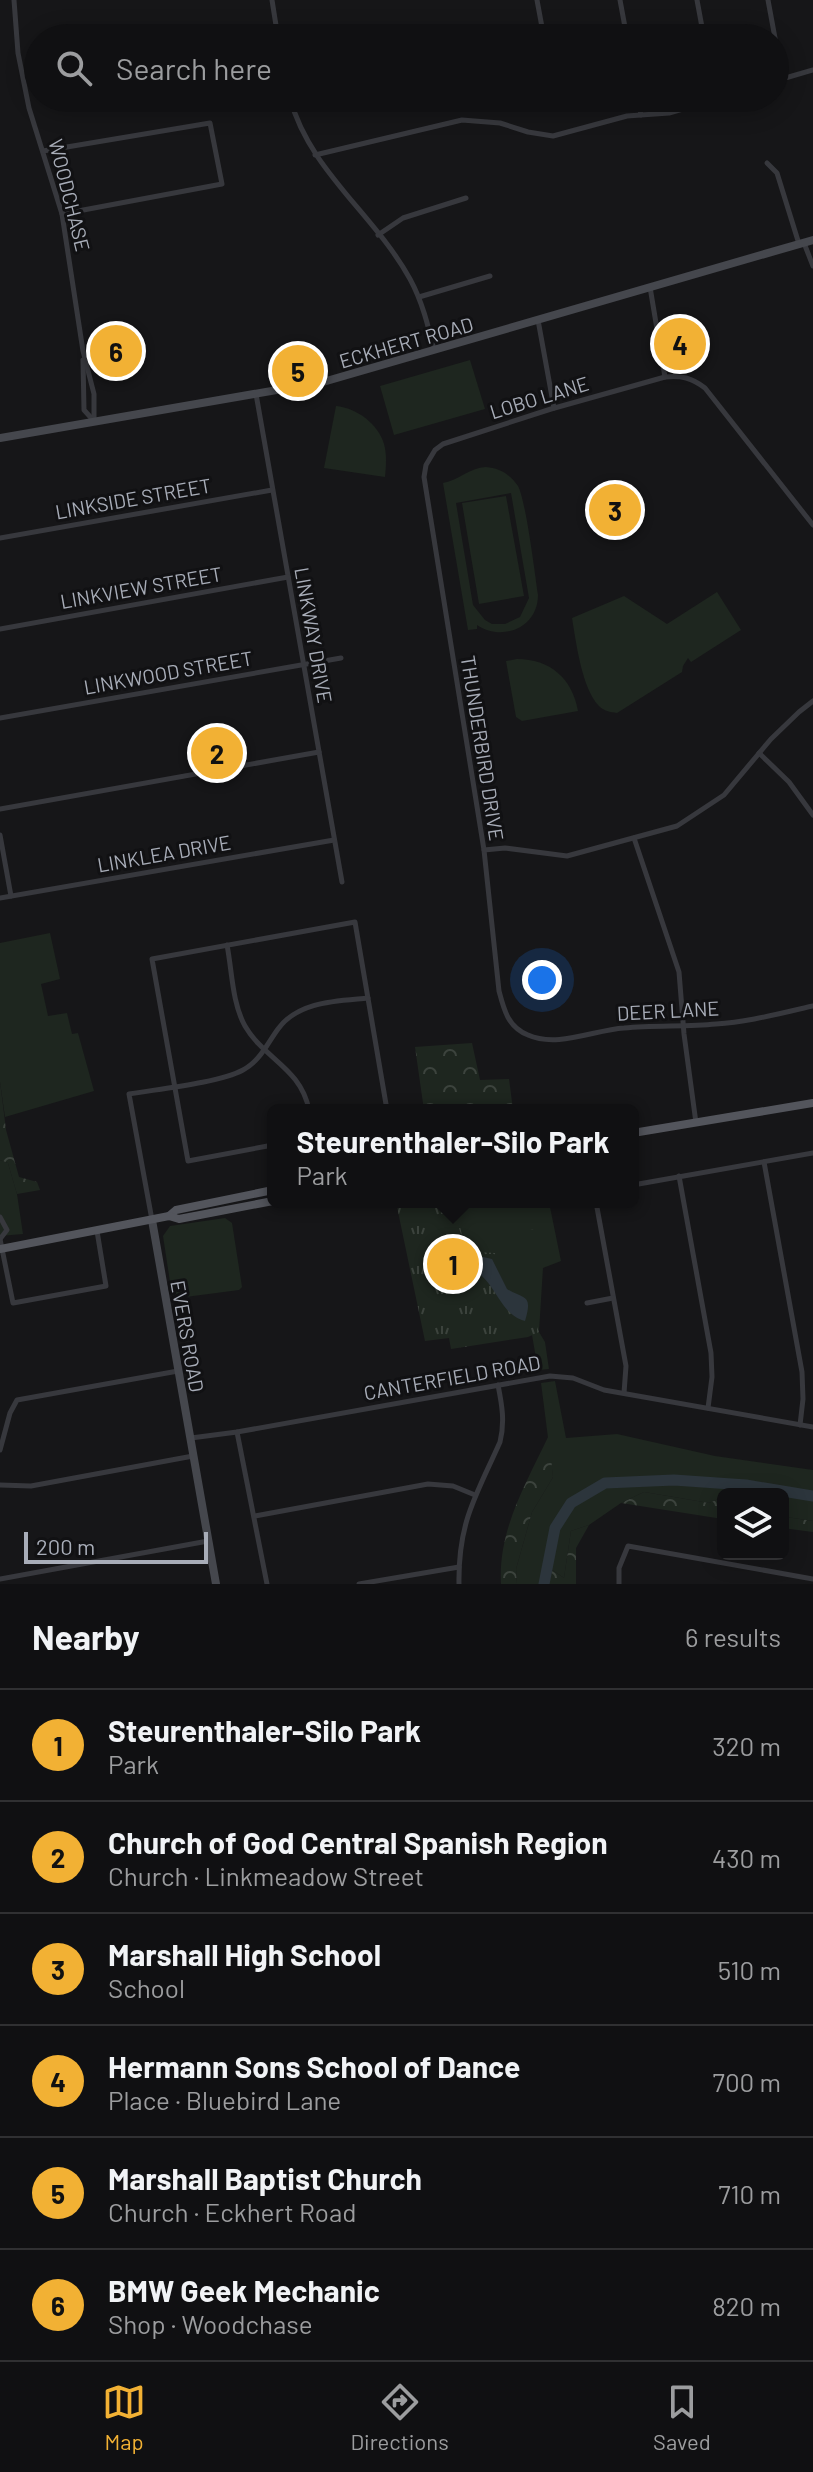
<!DOCTYPE html>
<meta charset="utf-8">
<style>
:root{--surface:#101012;--page:#1e1e20;--text:#f1f3f6;--muted:#9c9d9f;--line:#303032;--accent:#f2b134}
body{margin:0;font-family:Barlow,sans-serif;background:var(--page);color:var(--text)}
.controls{position:absolute;right:24px;bottom:24px;display:grid;overflow:hidden;border-radius:12px;box-shadow:0 4px 20px #0003}
.controls button{width:72px;height:72px;display:grid;place-items:center;padding:0;border:0;border-bottom:2px solid var(--line);background:var(--surface);color:var(--text);font:40px sans-serif}
.scale{position:absolute;left:24px;bottom:20px;width:184px;box-sizing:border-box;padding-left:8px;border:4px solid #a8adb8;border-top:0;font-size:22px;line-height:28px;white-space:nowrap;color:#a8adb8;-webkit-text-stroke:6px #111113;paint-order:stroke}
.you{position:absolute;left:542px;top:980px;width:28px;height:28px;margin:-20px;border:6px solid #fff;border-radius:50%;background:#1a73e8;box-shadow:0 0 0 12px #1a73e833}
.badge{display:grid;place-items:center;width:52px;height:52px;border-radius:50%;background:var(--accent);color:#111;font-size:26px;font-weight:700}
.pin{position:absolute;translate:-50% -50%;border:4px solid #fff;box-shadow:0 2px 8px #0006}
.popup{position:absolute;left:267px;top:1104px;width:372px;height:104px;box-sizing:border-box;display:grid;place-content:center;border-radius:12px;background:var(--surface);filter:drop-shadow(0 2px 6px #0005);font-size:26px;white-space:nowrap;color:var(--muted)}
.popup b{font-size:30px;color:var(--text)}
.popup::after{content:'';position:absolute;left:50%;top:100%;margin-left:-16px;border:16px solid transparent;border-top-color:var(--surface)}
.list{margin:0;padding:0;list-style:none}
h2{display:flex;justify-content:space-between;align-items:center;height:104px;margin:0;padding:0 32px;font-size:34px}
h2 small{font-size:26px;font-weight:400;color:var(--muted)}
.list li{display:grid;grid-template-columns:52px 1fr auto;gap:24px;align-items:center;box-sizing:border-box;height:112px;padding:0 32px;border-top:2px solid var(--line)}
.list b{display:block;font-size:30px;white-space:nowrap}
.list p{margin:0;font-size:26px;white-space:nowrap;color:var(--muted)}
.list em{font-size:26px;font-style:normal;color:var(--muted)}
.icon{flex:none;width:44px;height:44px;fill:none;stroke:currentColor;stroke-width:2;stroke-linecap:round;stroke-linejoin:round}
.map{position:relative;flex:none;width:813px;height:1584px;overflow:hidden}
.search{position:absolute;background:var(--surface);box-shadow:0 4px 20px #0003;left:24px;right:24px;top:24px;height:88px;display:flex;align-items:center;gap:20px;box-sizing:border-box;padding:0 28px;border-radius:44px;color:var(--muted);font-size:30px}
.sheet{height:776px;background:var(--surface)}
nav{display:flex;justify-content:space-around;align-items:center;box-sizing:border-box;height:112px;border-top:2px solid var(--line);background:var(--surface);font-size:22px;color:var(--muted)}
nav a{display:grid;justify-items:center;gap:4px}
nav .on{color:var(--accent)}
.map>svg:first-child{display:block}
</style>
<div class="map">
<svg width="813" height="1584" viewBox="0 0 813 1584">
<defs>
<pattern id="forest-crowns" width="20" height="18" patternUnits="userSpaceOnUse" patternTransform="scale(2)"><rect width="20" height="18" fill="#1e261f"/><path d="M2 6a3 3 0 1 1 6 0M12 15a3 3 0 1 1 6 0" fill="none" stroke="#3c433d"/></pattern>
<pattern id="park-tufts" width="24" height="20" patternUnits="userSpaceOnUse" patternTransform="scale(2)"><rect width="24" height="20" fill="#1e261f"/><path d="M3 7l-1-3M5 7V3M7 7l1-3M15 17l-1-3M17 17v-4M19 17l1-3" fill="none" stroke="#3c433d"/></pattern>
</defs>
<rect width="100%" height="100%" fill="#161618"/>
<g fill="#1e261f" fill-rule="evenodd">
<path d="M470,360L485,409L394,435L380,386Z"/>
<path d="M336,406C357,408 378,424 384,444C387,454 386,467 385,477L324,468Z"/>
<path d="M486,467C499,468 510,474 518,486C526,501 535,574 538,595C538,628 502,642 477,625V629L468,630L443,483C459,480 469,468 486,467ZM511,493L529,598L520,617L505,624H492L485,620L473,605L456,503Z"/>
<path d="M506,496L524,596L479,604L462,503Z"/>
<path d="M717,592L741,630L691,662L688,658L683,666L682,672L617,713C610,712 604,711 599,706C582,689 576,642 572,618L624,596L667,624Z"/>
<path d="M517,659C550,659 572,678 578,711L522,721L516,717L506,661Z"/>
<path d="M50,933L60,979L41,984L48,1016L67,1013L72,1034L78,1033L94,1091L5,1117L0,1082V943Z"/>
<path d="M0,1160L8,1163L17,1194L23,1234L0,1236Z"/>
<path d="M435,1202H549L561,1261L543,1268L539,1332L545,1342L549,1369L538,1370L532,1335L519,1320L487,1264Z"/>
<path d="M225,1218L232,1223L242,1287L239,1290L178,1298L172,1295L163,1236L170,1226Z"/>
<path d="M555,1381L566,1438L617,1434L715,1456L813,1470V1521L786,1517L783,1514V1494H723V1497L709,1503L644,1492L621,1503L589,1525L571,1531L564,1578L552,1570L549,1584H517L516,1569L532,1512L553,1477L541,1383Z"/>
</g>
<g fill="url(#forest-crowns)">
<path d="M472,1043L480,1080L509,1079L513,1110H424L415,1047Z"/>
<path d="M0,1082L6,1130L19,1177L37,1182L40,1190L17,1194L8,1163L0,1160Z"/>
<path d="M526,1202L542,1212L535,1230L526,1228L516,1208Z"/>
<path d="M549,1435L553,1477L532,1512L516,1569L517,1584H501C498,1529 526,1484 549,1435Z"/>
<path d="M644,1492L709,1503L723,1497V1519L621,1503Z"/>
<path d="M783,1514L786,1517L813,1521V1532L783,1528Z"/>
<path d="M589,1525L576,1548V1584H549L552,1570L564,1578L571,1531Z"/>
</g>
<path fill="url(#park-tufts)" d="M396,1202H454L462,1235L478,1252L495,1253L501,1276L527,1302L539,1332L528,1337L451,1349L449,1338L425,1341Z"/>
<path fill="#2c353c" d="M483,1257L492,1259L507,1289C525,1300 533,1294 525,1321C507,1317 499,1297 489,1284C483,1276 476,1271 469,1264L473,1259Z"/>
<g fill="none" stroke-linecap="round" stroke-linejoin="round">
<path stroke="#2c353c" stroke-width="11" d="M544,1584L555,1528L571,1503L605,1483L674,1480L746,1485L813,1496"/>
<g stroke="#37383d" stroke-width="5">
<path d="M14,0L18,53L29,108L62,214L83,351L94,394V421"/>
<path d="M272,0L278,38"/>
<path d="M537,0L544,38"/>
<path d="M620,0L627,38"/>
<path d="M697,0L704,38"/>
<path d="M768,0L775,38"/>
<path d="M775,39L782,79"/>
<path d="M775,81L813,70"/>
<path d="M290,98C309,170 375,215 410,279C422,301 428,325 434,350"/>
<path d="M638,98L641,115"/>
<path d="M43,151L210,123L222,184L62,214"/>
<path d="M315,155L462,120L500,123L528,132L553,136L627,116L669,113L721,98"/>
<path d="M767,163L777,173L799,244"/>
<path d="M378,235L403,218L466,198"/>
<path d="M804,243L813,266"/>
<path d="M650,287L665,377"/>
<path d="M419,297L490,276"/>
<path d="M538,320L554,408"/>
<path d="M83,360L84,410L94,421"/>
<path d="M256,394L342,882"/>
<path d="M813,525L705,388C692,378 681,375 665,377L551,409L443,444L435,450L426,465L424,477L484,850L499,991C504,1010 508,1027 528,1035C557,1048 594,1030 624,1028C655,1025 686,1027 716,1024C749,1022 781,1013 813,1006"/>
<path d="M0,538L272,490"/>
<path d="M0,629L288,577"/>
<path d="M0,718L341,658"/>
<path d="M759,753L789,782L813,815"/>
<path d="M0,809L319,752"/>
<path d="M0,835L11,896"/>
<path d="M634,838L679,972L684,1034L696,1123"/>
<path d="M484,850L505,848L567,856L677,826L724,795L771,739L799,712L813,701"/>
<path d="M0,898L334,840"/>
<path d="M227,945C232,970 232,1003 245,1026C264,1059 301,1068 309,1110"/>
<path d="M273,1145L188,1161L152,959L355,922L387,1110"/>
<path d="M764,1162L802,1372L803,1399L800,1425"/>
<path d="M679,1176L711,1353L712,1377L708,1408"/>
<path d="M633,1185L813,1153"/>
<path d="M596,1202L626,1366L624,1393"/>
<path d="M0,1217L7,1230L0,1239"/>
<path d="M152,1220L129,1094C158,1089 219,1083 243,1070C260,1061 267,1044 278,1029C298,1001 337,1001 368,998"/>
<path d="M0,1239L13,1303L106,1286L97,1231"/>
<path d="M587,1303L613,1298"/>
<path d="M237,1432L267,1584"/>
<path d="M191,1438L237,1432L550,1376L573,1378L604,1390L813,1427"/>
<path d="M0,1450L10,1413L17,1400L178,1371"/>
<path d="M0,1485L31,1486L193,1456"/>
<path d="M255,1516L428,1484L453,1486L475,1495"/>
<path d="M0,1579L208,1541"/>
<path d="M359,1584L459,1567"/>
<path d="M459,1584C458,1522 476,1496 500,1442C505,1422 502,1405 498,1385"/>
<path d="M619,1584V1568L628,1546L813,1579"/>
</g>
<g stroke="#45474d" stroke-width="8">
<path d="M0,438L323,382L813,240"/>
<path d="M152,1220L216,1584"/>
</g>
<g stroke="#53555c" stroke-width="8">
<path d="M633,1133L813,1103"/>
<path d="M169,1216L176,1210L273,1190"/>
<path d="M0,1249L169,1216L179,1219L273,1201"/>
</g>
</g>
<g text-anchor="middle" dominant-baseline="central" stroke-width="6" stroke-linejoin="round" paint-order="stroke">
<g font-size="20" fill="#a8adb8" stroke="#111113">
<text transform="translate(70 195) rotate(76)">WOODCHASE</text>
<text transform="translate(406 342) rotate(-16)">ECKHERT ROAD</text>
<text transform="translate(539 397) rotate(-17)">LOBO LANE</text>
<text transform="translate(133 498) rotate(-10)">LINKSIDE STREET</text>
<text transform="translate(141 587) rotate(-10)">LINKVIEW STREET</text>
<text transform="translate(314 635) rotate(80)">LINKWAY DRIVE</text>
<text transform="translate(168 672) rotate(-10)">LINKWOOD STREET</text>
<text transform="translate(483 748) rotate(81)">THUNDERBIRD DRIVE</text>
<text transform="translate(164 853) rotate(-10)">LINKLEA DRIVE</text>
<text transform="translate(668 1010) rotate(-3)">DEER LANE</text>
<text transform="translate(188 1336) rotate(80)">EVERS ROAD</text>
<text transform="translate(452 1377) rotate(-10)">CANTERFIELD ROAD</text>
</g>
</g>
</svg>
<div class="controls">
<button><svg class="icon" aria-label="layers" viewBox="0 0 24 24"><path d="M12 4l9 5-9 5-9-5zM3 14l9 5 9-5"/></svg></button>
</div>
<div class="scale">200 m</div>
<div class="you"></div>
<div class="pin badge" style="left:453px;top:1264px">1</div>
<div class="popup"><b>Steurenthaler-Silo Park</b>Park</div>
<div class="pin badge" style="left:217px;top:753px">2</div>
<div class="pin badge" style="left:615px;top:510px">3</div>
<div class="pin badge" style="left:680px;top:344px">4</div>
<div class="pin badge" style="left:298px;top:371px">5</div>
<div class="pin badge" style="left:116px;top:351px">6</div>
<div class="search"><svg class="icon" aria-label="search" viewBox="0 0 24 24"><circle cx="10" cy="10" r="6"/><path d="M15 15l6 6"/></svg>Search here</div>
</div>
<section class="sheet">
<h2>Nearby<small>6 results</small></h2>
<ul class="list">
<li><span class="badge">1</span><div><b>Steurenthaler-Silo Park</b><p>Park</p></div><em>320 m</em></li>
<li><span class="badge">2</span><div><b>Church of God Central Spanish Region</b><p>Church · Linkmeadow Street</p></div><em>430 m</em></li>
<li><span class="badge">3</span><div><b>Marshall High School</b><p>School</p></div><em>510 m</em></li>
<li><span class="badge">4</span><div><b>Hermann Sons School of Dance</b><p>Place · Bluebird Lane</p></div><em>700 m</em></li>
<li><span class="badge">5</span><div><b>Marshall Baptist Church</b><p>Church · Eckhert Road</p></div><em>710 m</em></li>
<li><span class="badge">6</span><div><b>BMW Geek Mechanic</b><p>Shop · Woodchase</p></div><em>820 m</em></li>
</ul>
</section>
<nav>
<a class="on"><svg class="icon" aria-label="map" viewBox="0 0 24 24"><path d="M3 6l6-2 6 2 6-2v14l-6 2-6-2-6 2zM9 4v14M15 6v14"/></svg>Map</a>
<a><svg class="icon" aria-label="directions" viewBox="0 0 24 24"><path d="M12 3l9 9-9 9-9-9zM9 14v-3h6M13 9l2 2-2 2"/></svg>Directions</a>
<a><svg class="icon" aria-label="saved" viewBox="0 0 24 24"><path d="M7 4h10v16l-5-4-5 4z"/></svg>Saved</a>
</nav>
